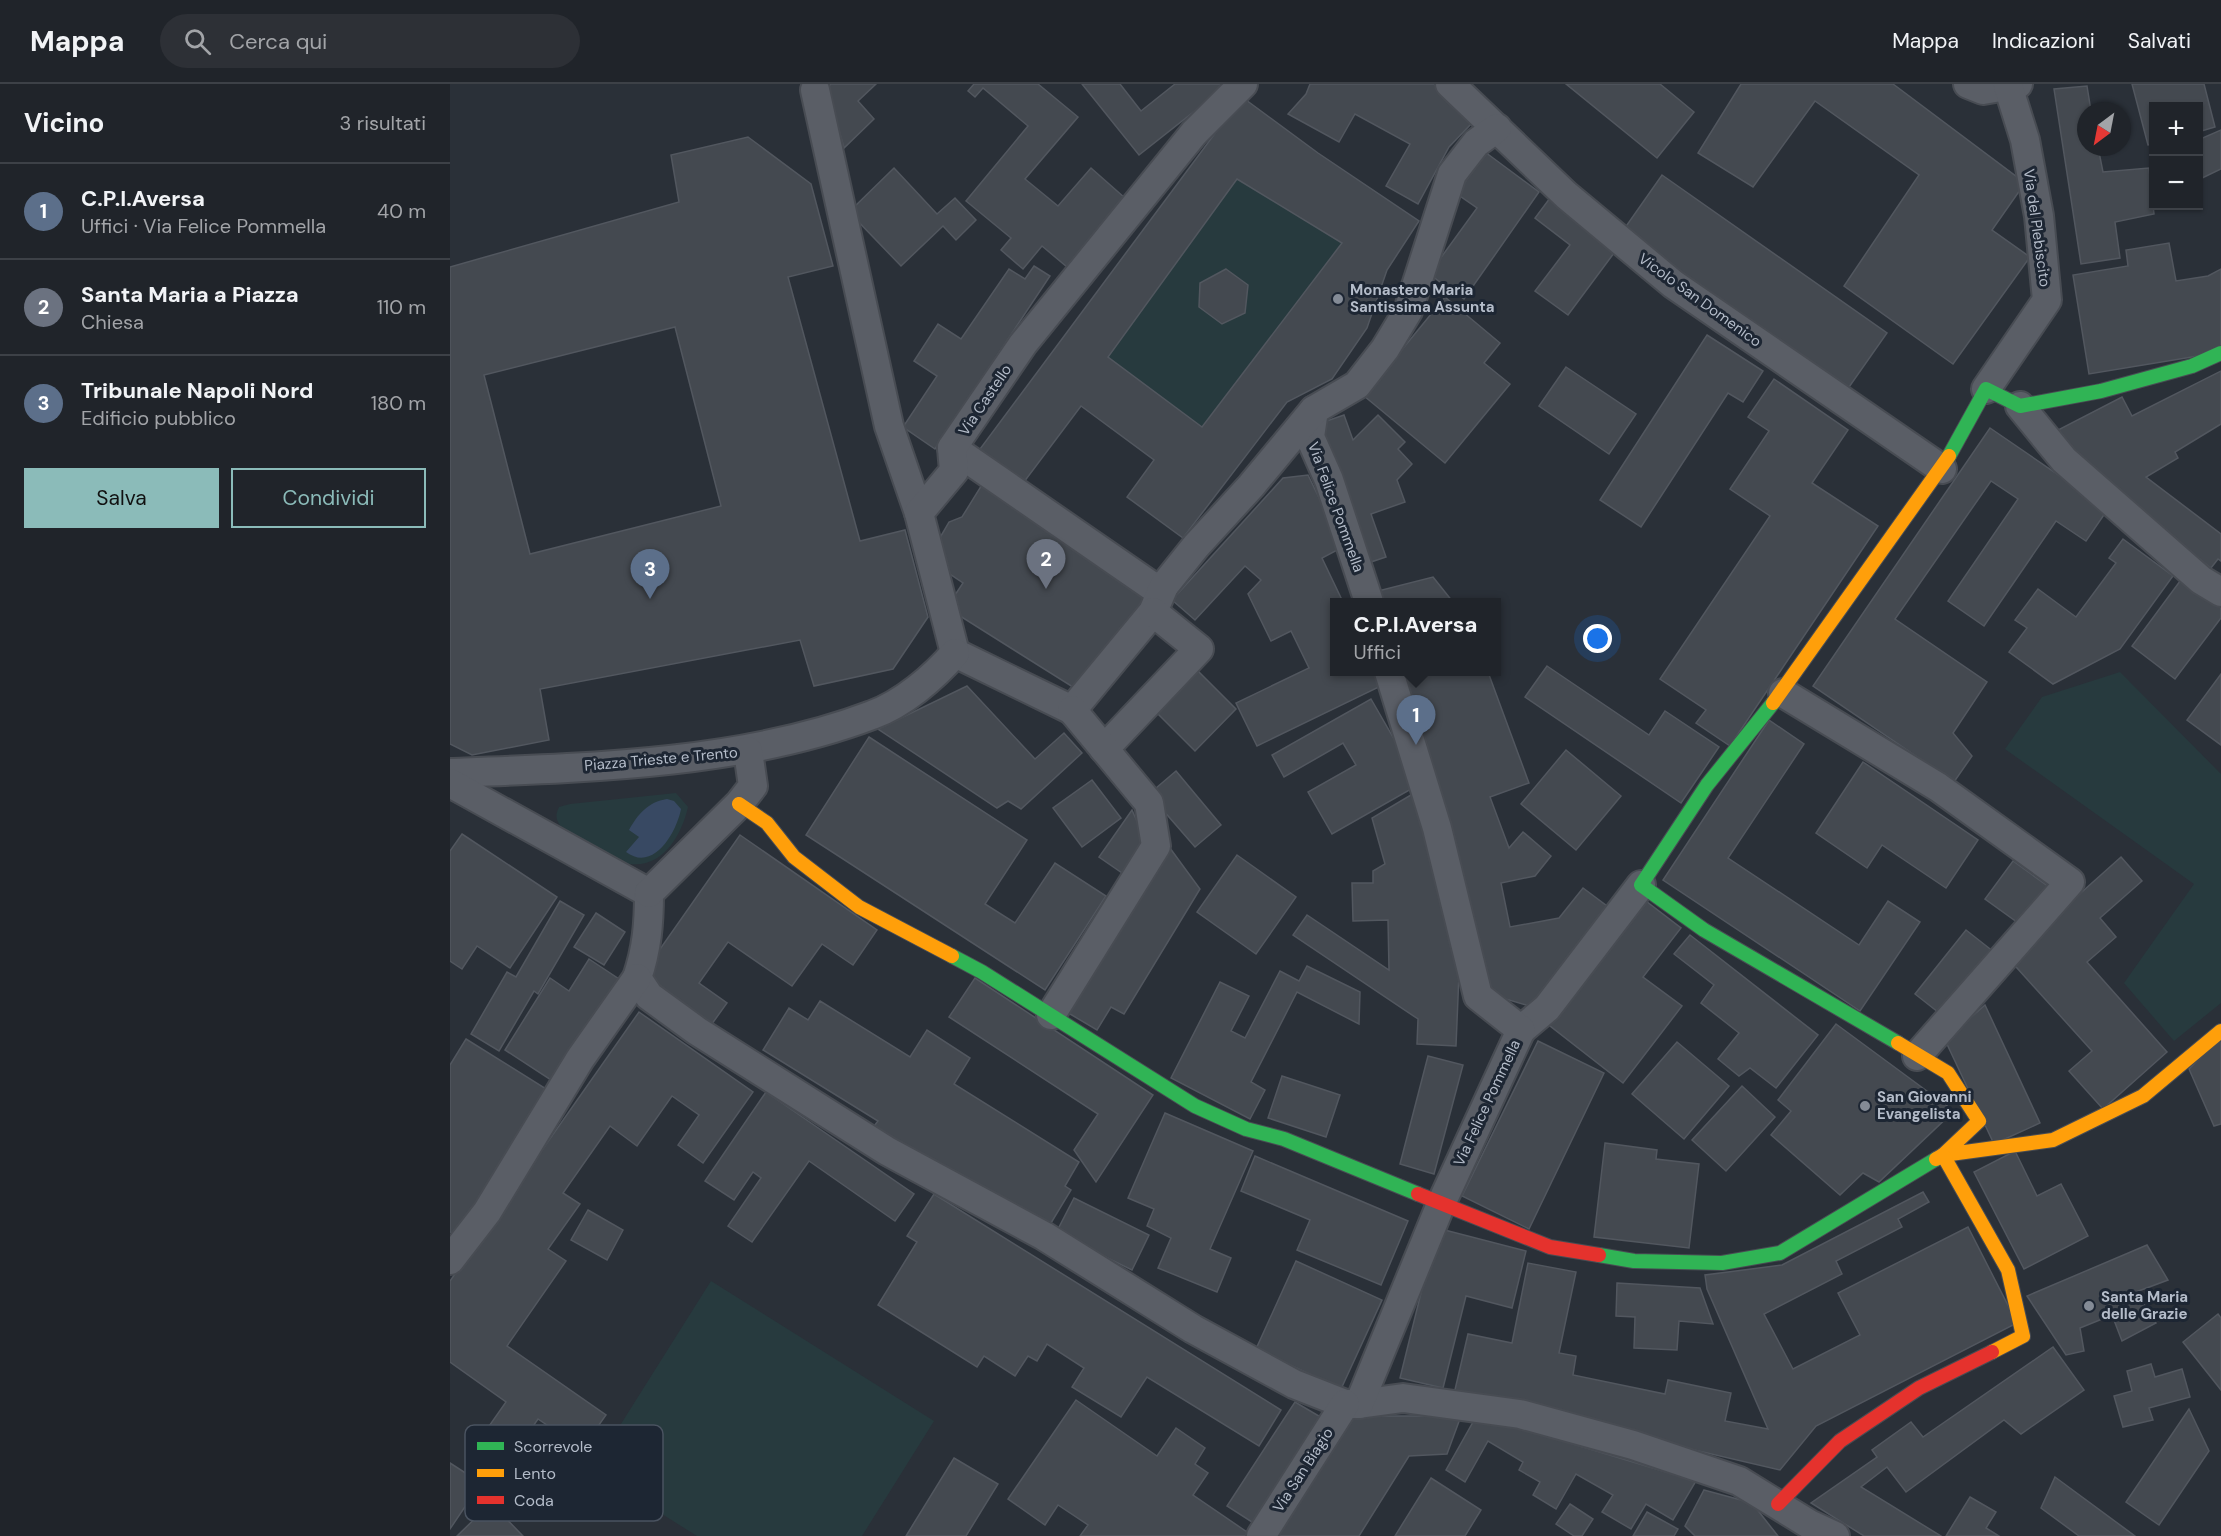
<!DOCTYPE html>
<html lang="it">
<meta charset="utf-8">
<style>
:root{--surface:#20242a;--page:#2d3036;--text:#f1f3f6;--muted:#a2a4a8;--line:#3d4147;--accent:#8bbbb9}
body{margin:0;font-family:"DM Sans",sans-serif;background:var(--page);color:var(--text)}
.controls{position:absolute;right:18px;top:18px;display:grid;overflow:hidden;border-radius:0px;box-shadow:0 2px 4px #0004}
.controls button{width:54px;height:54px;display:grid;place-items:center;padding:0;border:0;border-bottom:2px solid var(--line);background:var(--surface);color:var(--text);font:30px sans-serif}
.compass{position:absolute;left:1627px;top:18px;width:54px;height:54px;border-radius:50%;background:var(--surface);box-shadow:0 2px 4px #0004;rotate:212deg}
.you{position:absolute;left:1148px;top:555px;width:21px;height:21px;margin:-15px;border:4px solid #fff;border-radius:50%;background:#1a73e8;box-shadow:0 0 0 9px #1a73e833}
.badge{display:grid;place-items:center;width:39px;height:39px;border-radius:50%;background:var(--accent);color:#fff;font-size:20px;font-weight:700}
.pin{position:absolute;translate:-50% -50px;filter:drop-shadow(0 2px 3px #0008)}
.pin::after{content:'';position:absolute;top:32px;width:21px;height:18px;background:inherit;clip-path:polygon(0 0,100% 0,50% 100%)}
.popup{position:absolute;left:880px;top:514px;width:171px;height:78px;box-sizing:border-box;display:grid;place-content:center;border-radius:0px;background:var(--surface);filter:drop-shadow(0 2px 4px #0005);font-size:20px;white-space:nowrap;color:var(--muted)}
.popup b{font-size:22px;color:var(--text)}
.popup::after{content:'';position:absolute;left:50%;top:100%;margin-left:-12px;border:12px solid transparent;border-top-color:var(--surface)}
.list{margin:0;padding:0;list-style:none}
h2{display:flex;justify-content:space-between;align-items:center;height:78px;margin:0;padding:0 24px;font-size:26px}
h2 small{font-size:20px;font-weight:400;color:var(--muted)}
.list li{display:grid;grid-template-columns:39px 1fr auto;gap:18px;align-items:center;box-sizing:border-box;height:96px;padding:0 24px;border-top:2px solid var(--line)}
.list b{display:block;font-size:22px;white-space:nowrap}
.list p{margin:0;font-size:20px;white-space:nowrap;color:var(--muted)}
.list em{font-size:20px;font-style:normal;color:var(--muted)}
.actions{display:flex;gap:12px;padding:18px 24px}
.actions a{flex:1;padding:14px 0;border:2px solid var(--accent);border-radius:0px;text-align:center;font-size:21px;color:var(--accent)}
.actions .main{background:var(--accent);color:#111}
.icon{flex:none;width:33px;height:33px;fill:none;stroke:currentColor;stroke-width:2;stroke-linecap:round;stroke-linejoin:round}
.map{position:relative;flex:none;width:1771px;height:1452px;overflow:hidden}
header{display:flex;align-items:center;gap:36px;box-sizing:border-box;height:84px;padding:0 30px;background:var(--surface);border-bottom:2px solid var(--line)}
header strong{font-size:28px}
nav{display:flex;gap:33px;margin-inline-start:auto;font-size:21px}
.search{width:420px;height:54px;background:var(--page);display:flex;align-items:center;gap:15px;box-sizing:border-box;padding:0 21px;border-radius:33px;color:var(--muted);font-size:22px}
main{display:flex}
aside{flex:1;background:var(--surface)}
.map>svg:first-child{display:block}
</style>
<header>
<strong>Mappa</strong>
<div class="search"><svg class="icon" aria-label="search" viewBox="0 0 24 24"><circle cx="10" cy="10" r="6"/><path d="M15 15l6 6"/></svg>Cerca qui</div>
<nav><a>Mappa</a><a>Indicazioni</a><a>Salvati</a></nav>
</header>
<main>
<aside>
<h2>Vicino<small>3 risultati</small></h2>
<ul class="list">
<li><span class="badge" style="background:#5c6f8a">1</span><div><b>C.P.I.Aversa</b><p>Uffici · Via Felice Pommella</p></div><em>40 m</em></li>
<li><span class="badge" style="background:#6b7280">2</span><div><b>Santa Maria a Piazza</b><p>Chiesa</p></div><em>110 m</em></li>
<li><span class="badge" style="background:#5c6f8a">3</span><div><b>Tribunale Napoli Nord</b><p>Edificio pubblico</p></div><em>180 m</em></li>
</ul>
<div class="actions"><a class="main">Salva</a><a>Condividi</a></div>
</aside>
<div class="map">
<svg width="1771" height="1452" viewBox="0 0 1771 1452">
<rect width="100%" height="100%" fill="#2a3038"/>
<g fill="#273a3e">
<path d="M787,95L892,159L752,343L658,273Z"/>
<path d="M1670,588L1771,690V919L1724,957L1674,899L1744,800L1555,665L1592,613Z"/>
<path d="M226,709L238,723C231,754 209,790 171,778C151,772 131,756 113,746C107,737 104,733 109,723L120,720Z"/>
<path d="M261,1197L484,1337L412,1452H247L142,1386Z"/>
</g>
<path fill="#384963" d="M217,715L224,717L231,725C227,747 204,789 176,768L189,753L179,746C188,730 198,718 217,715Z"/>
<g fill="#444950" stroke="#52575f" stroke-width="1.5" fill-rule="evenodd">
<path d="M381,0H426L408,17L424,35L394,64L377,4Z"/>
<path d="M524,0H588L628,33L575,95L608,122L641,84L675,114L617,183L592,162L573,185L551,166L561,154L516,117L578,42L533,4L525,13L518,7Z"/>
<path d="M632,0H670L691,27L725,0H779L689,71Z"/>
<path d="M860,0H984L1023,38L999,63L968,120L936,102L960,60L905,30L889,58L838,30L856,10Z"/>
<path d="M1116,0H1210L1244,28L1207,74Z"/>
<path d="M1291,0H1443L1575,99L1542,146L1580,173L1503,280L1394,202L1469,91L1365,17L1303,103L1248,69Z"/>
<path d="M1682,0H1754L1765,43L1748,48V22H1704V60L1698,61Z"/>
<path d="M1637,2L1641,27H1636V63H1648L1653,88L1699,84L1704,130L1665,138L1670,174L1631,180L1604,5Z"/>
<path d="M792,13L868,69L969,137L937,186L917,244L882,295L837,318L733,454L677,413L704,376L631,322L574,398L530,365ZM787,95L892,159L752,343L658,273Z"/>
<path d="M1771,46V85L1748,96V56Z"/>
<path d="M298,53L361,100L383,182L338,193L410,457L455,446L478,533L443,585L364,602L350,556L90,605L99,656L22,671L0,660V183L229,118L221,71ZM225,243L271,422L80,470L34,291Z"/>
<path d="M1035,68L1089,108L1014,215L979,190L1027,124L1007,110Z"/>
<path d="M444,84L487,130L505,114L526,136L506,156L493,142L451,182L399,128Z"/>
<path d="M1212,91L1437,249L1397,306L1172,148Z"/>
<path d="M1100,114L1167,165L1118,231L1085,207L1120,161L1085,134Z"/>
<path d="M1719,159L1726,197L1758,192L1771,185V263L1754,271L1639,290L1623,191L1678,182L1676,166Z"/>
<path d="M584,182L600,192L485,365L453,343L487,292L464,277L488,240L511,255L559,185L575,195Z"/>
<path d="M776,185L798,201L795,229L772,240L749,223L750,199Z"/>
<path d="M995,213L1050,259L1034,279L1060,300L995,379L914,312Z"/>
<path d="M1257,251L1313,287L1293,318L1278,309L1191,443L1150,416Z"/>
<path d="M1116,283L1186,330L1159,370L1089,322Z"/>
<path d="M1771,287V340L1725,368L1728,374L1696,393L1771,450V477L1768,475L1761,484L1624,377L1608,346L1672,313L1682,332Z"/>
<path d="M1324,295L1398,346L1362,399L1428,442L1280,662L1246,639L1256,626L1210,595L1320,432L1280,405L1319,347L1298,333Z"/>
<path d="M894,331L903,356L928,331L955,358L948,365L962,380L947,396L955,418L921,430L936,473L915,480L868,340Z"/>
<path d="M1540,344L1658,425L1636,457L1606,437L1534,542L1498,517L1568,415L1541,397L1445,535L1537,598L1503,649L1522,672L1504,698L1363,602Z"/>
<path d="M858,391L893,463L872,474L893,518H885V588H927L933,601L807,662L786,619L859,584L841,547L821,557L798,510L811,496L795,482L745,536L722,516L833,394Z"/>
<path d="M533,399L695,514L626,605L510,532L505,511L513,499L491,484L488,457L499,438L512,433Z"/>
<path d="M1673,455L1723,492L1670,565L1603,600L1559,568L1577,544L1565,536L1588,505L1626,533L1666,479L1659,474Z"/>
<path d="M983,493L1003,518H931L928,507Z"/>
<path d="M1733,493L1771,521V534L1725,595L1682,562Z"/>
<path d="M1097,582L1199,651L1215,627L1269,663L1231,719L1075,613Z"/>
<path d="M746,585L786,625L745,667L705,627Z"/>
<path d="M949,588H1038L1079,699L1040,713L1059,764L1073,748L1101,772L1085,792L1051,799L1060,843L1109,834L1133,804L1165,828L1090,925L1035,909Z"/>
<path d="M1771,590V661L1737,636Z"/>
<path d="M517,602L585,675L614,649L632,669L571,725L558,717L547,724L428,645Z"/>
<path d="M921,615L970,700L882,750L858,708L906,681L893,659L834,693L822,671Z"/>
<path d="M1319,636L1354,660L1278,774L1409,861L1438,817L1470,838L1410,927L1213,796Z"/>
<path d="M419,653L577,756L535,820L565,839L605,779L656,812L595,906L356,751Z"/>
<path d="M1116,666L1171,712L1126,766L1071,720Z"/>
<path d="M1413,678L1528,756L1496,804L1432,761L1417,784L1366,749Z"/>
<path d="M726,687L771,741L745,763L699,710Z"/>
<path d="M642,696L671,734L632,763L603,724Z"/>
<path d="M971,705L1009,890L1006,962L967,960L968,935L843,851L857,831L939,886L938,836L903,837L902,799H923V787L935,780L922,734Z"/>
<path d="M682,726L697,760L675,791L649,773Z"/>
<path d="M12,750L107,813L60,884L27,862L12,885L0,877V767Z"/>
<path d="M290,751L427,846L403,881L372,860L342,902L278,858L249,899L277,919L259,944L189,895Z"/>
<path d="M717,760L750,805L674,930L661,923L647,946L615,927Z"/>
<path d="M787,771L846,813L806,870L747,828Z"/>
<path d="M1671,773L1692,797L1650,834L1666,853L1637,878L1717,968L1653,1025L1619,987L1642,967L1558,874Z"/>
<path d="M1563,777L1599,803L1571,841L1535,815Z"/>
<path d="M1192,814L1231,844L1193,893L1232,922L1173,999L1095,938Z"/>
<path d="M110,817L134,831L88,910L84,907L49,967L21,950L57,888L66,893Z"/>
<path d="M146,829L175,848L154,881L124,863Z"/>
<path d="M1516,846L1544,868L1493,932L1465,910Z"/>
<path d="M1240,851L1368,951L1326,1004L1300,984L1289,992L1268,975L1289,949L1251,919L1264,901L1224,870Z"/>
<path d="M139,875L169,895L104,998L55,966L100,894L119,907Z"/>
<path d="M857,882L910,908L909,940L847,908L801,998L815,1006L800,1035L721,994L770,898L799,912L781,947L795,954L830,887L849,897Z"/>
<path d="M525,894L703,1011L646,1098L624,1066L648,1030L499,933Z"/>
<path d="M370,917L460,973L477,946L520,974L504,1000L629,1078L615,1102L621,1106L595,1149L424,1042L428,1037L313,966L339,924L358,936Z"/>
<path d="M1535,921L1590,1039L1544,1060L1495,956Z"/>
<path d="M189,928L303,1008L253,1079L228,1061L249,1031L222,1012L187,1062L160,1042L113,1109L130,1120L98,1165L116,1177L57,1262L156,1331L132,1365L88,1335L46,1395L16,1375L56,1318L0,1278V1197Z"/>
<path d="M1386,940L1504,1027L1429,1098L1413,1089L1390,1111L1321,1051L1341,1027L1328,1016Z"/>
<path d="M1771,952V1040L1764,1042L1739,985Z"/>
<path d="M16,955L101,1008L11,1154L0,1148V981Z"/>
<path d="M1088,957L1154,989L1079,1145L1012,1112Z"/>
<path d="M1227,958L1279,1002L1234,1055L1182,1010Z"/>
<path d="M978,972L1013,981L984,1090L950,1080Z"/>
<path d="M832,992L890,1011L876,1053L818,1034Z"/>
<path d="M1292,1002L1325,1033L1276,1087L1242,1056Z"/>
<path d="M316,1008L464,1110L445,1137L359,1077L302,1158L278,1142L311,1094L303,1088L284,1116L255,1097Z"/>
<path d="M715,1029L803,1067L760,1165L781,1174L767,1208L708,1184L721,1154L697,1142L704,1125L678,1114Z"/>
<path d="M1155,1059L1207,1066L1206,1075L1249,1080L1239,1164L1144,1153Z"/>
<path d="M1565,1067L1587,1112L1611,1100L1638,1152L1574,1185L1524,1088Z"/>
<path d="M805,1072L958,1137L931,1201L847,1166L860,1136L791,1107Z"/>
<path d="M1473,1108L1479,1118L1448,1135L1452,1143L1386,1177L1392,1190L1314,1230L1343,1285L1410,1251L1388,1209L1518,1143L1567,1239L1366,1342L1330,1386L1004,1310L1018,1250L1062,1259L1078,1179L1126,1188L1109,1269L1126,1272L1123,1291L1215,1310L1218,1296L1281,1309L1275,1337L1318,1345L1257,1205L1255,1191L1332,1181Z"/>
<path d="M484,1110L831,1326L809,1362L697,1293L671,1333L622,1303L634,1284L597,1260L587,1277L578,1272L565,1292L534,1272L527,1283L428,1221L467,1158L457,1152Z"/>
<path d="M624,1114L699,1151L682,1186L606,1149Z"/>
<path d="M138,1126L173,1146L157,1176L121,1156Z"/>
<path d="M987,1144L1076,1167L1062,1224L1016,1212L993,1304L950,1294Z"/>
<path d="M1697,1161L1718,1196L1686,1208L1706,1239L1672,1257L1662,1231L1630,1244L1634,1267L1616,1271L1577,1212Z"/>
<path d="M846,1177L932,1216L891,1305L806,1265Z"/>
<path d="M1167,1199L1250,1204L1263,1240L1229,1237L1227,1266L1184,1264L1185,1233L1166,1232Z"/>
<path d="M1768,1230L1771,1234V1306L1733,1258Z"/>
<path d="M1603,1263L1634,1306L1571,1350L1554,1336L1456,1408L1437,1383L1411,1403L1491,1452H1414L1361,1419L1427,1373L1422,1366L1461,1338L1473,1353Z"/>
<path d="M1701,1280L1705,1293L1732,1285L1740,1313L1699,1324L1703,1336L1673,1343L1664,1312L1682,1307L1677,1287Z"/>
<path d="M626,1316L707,1372L726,1344L755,1364L745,1380L758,1389L743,1411L797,1448L796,1452H630L638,1441L608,1421L595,1441L558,1415Z"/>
<path d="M845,1318L874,1335L805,1440L777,1422Z"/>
<path d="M1739,1325L1759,1367L1709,1441L1676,1418Z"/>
<path d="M1027,1331L1246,1397L1223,1436L1196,1420L1181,1445L1152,1428L1163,1411L1126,1390L1106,1425L1083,1411L1090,1398L1069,1386L1073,1378L1038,1357L1015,1398L996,1386Z"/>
<path d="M901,1332H1011L997,1370L959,1372L909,1452H826Z"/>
<path d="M504,1374L548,1400L516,1452H456Z"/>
<path d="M0,1379L31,1399L0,1445Z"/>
<path d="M1605,1393L1685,1452H1629L1591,1424Z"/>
<path d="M981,1394L1031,1426L1015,1452H945Z"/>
<path d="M1254,1406L1302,1419L1328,1452H1245L1235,1442Z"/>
<path d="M1520,1413L1546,1428L1536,1444L1549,1452H1496Z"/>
<path d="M41,1419L73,1452H7Z"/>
<path d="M1120,1420L1143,1435L1132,1452H1124L1106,1440Z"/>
<path d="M1197,1428L1228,1445L1224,1452H1183Z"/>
</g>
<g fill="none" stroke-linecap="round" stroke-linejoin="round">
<defs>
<g id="street">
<path d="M1000,0L1116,111L1223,200L1492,385"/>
<path d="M1518,0L1533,6L1568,0"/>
<path d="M365,6L439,342L469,429"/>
<path d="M1536,305L1597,216L1589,132L1575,56L1558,2"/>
<path d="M1570,322L1614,376L1751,496L1771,508"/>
<path d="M864,326L860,353L879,396L919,518"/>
<path d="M502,364L703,503L714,502"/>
<path d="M505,569L622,626L703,528L714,502L746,462L801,402L864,326L907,301L935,265L958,227L1002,90L1026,59L1047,44"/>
<path d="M505,569L469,429L504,387L502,364L573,260L744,49L793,0"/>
<path d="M1333,609L1488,703L1620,798L1467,972"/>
<path d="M654,665L749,565L703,528"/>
<path d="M0,689C137,684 294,680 422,631C453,620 484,593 505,569"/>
<path d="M0,699L199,809"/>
<path d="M199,809C199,839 197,865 187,894L199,912L247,947L437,1067L594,1152L743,1245L844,1300L895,1320H909L953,1314L1070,1330L1183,1361L1289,1397L1359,1440L1385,1452"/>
<path d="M199,809L289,720L303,702L298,667"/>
<path d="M601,931L706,762L699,719L622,626"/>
<path d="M1071,946L1097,924L1191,801"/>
<path d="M0,1176L37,1128L130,975L187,894"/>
<path d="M909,1320L991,1120L1071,946L1028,912L987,744L939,588"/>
<path d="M811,1452L895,1320"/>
</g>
<g id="fast">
<path d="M1499,372L1536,305L1570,322L1651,307L1742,282L1771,269"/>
<path d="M1323,619L1257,701L1191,801L1254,846L1448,959"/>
<path d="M502,872L532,888L745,1022L796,1045L834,1055L968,1110"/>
<path d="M1149,1171L1184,1177L1272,1179L1330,1169L1486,1075"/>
</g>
<g id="slow">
<path d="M1323,619L1499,372"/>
<path d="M289,720L317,739L344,773L409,823L502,872"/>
<path d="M1448,959L1498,989L1529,1037L1493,1071L1603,1056L1693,1012L1771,947"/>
<path d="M1486,1075L1493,1071L1558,1186L1573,1252L1542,1268"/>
</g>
<g id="jam">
<path d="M968,1110L1100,1163L1149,1171"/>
<path d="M1328,1420L1390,1357L1469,1304L1542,1268"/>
</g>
</defs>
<use href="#street" stroke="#484c53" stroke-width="32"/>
<use href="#fast" stroke="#484c53" stroke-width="16"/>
<use href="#slow" stroke="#484c53" stroke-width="16"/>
<use href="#jam" stroke="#484c53" stroke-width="16"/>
<use href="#street" stroke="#5a5e66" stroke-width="28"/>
<use href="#fast" stroke="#30b455" stroke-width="14"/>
<use href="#slow" stroke="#ff9f0a" stroke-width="14"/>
<use href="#jam" stroke="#e5322d" stroke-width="14"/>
</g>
<g fill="#848b96" stroke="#1d2633" stroke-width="2">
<circle cx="888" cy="215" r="6"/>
<circle cx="1415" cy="1022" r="6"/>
<circle cx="1639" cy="1222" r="6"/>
</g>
<g text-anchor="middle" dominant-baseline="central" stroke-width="6" stroke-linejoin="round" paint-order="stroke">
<g font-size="15" fill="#b4bcc9" stroke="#1d2633">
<text transform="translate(1587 144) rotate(82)">Via del Plebiscito</text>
<text transform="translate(1250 216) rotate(36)">Vicolo San Domenico</text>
<text transform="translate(535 316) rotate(-56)">Via Castello</text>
<text transform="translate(886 423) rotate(70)">Via Felice Pommella</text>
<text transform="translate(211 675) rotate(-5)">Piazza Trieste e Trento</text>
<text transform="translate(1037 1019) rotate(-65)">Via Felice Pommella</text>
<text transform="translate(853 1386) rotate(-57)">Via San Biagio</text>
</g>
<g font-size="15" font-weight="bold" fill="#b4bcc9" stroke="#1d2633" text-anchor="start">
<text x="900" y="206">Monastero Maria<tspan x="900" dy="17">Santissima Assunta</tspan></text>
<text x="1427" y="1013">San Giovanni<tspan x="1427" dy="17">Evangelista</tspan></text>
<text x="1651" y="1213">Santa Maria<tspan x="1651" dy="17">delle Grazie</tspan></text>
</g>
</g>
<rect x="15" y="1341" width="198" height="96" rx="9" fill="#1d2633" stroke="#4a5360" stroke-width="1.5"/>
<rect x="27" y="1358" width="27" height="8" fill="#30b455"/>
<rect x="27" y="1385" width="27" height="8" fill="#ff9f0a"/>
<rect x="27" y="1412" width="27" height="8" fill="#e5322d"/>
<g font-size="16" fill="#b4bcc9">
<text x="64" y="1368">Scorrevole</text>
<text x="64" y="1395">Lento</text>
<text x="64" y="1422">Coda</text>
</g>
</svg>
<div class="controls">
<button>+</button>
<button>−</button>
</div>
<svg class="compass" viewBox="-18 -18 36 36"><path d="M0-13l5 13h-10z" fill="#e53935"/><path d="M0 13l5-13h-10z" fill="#a2a4a8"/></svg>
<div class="you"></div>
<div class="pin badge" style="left:966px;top:661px;background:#5c6f8a">1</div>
<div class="popup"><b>C.P.I.Aversa</b>Uffici</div>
<div class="pin badge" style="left:596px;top:505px;background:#6b7280">2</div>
<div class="pin badge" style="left:200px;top:515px;background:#5c6f8a">3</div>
</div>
</main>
